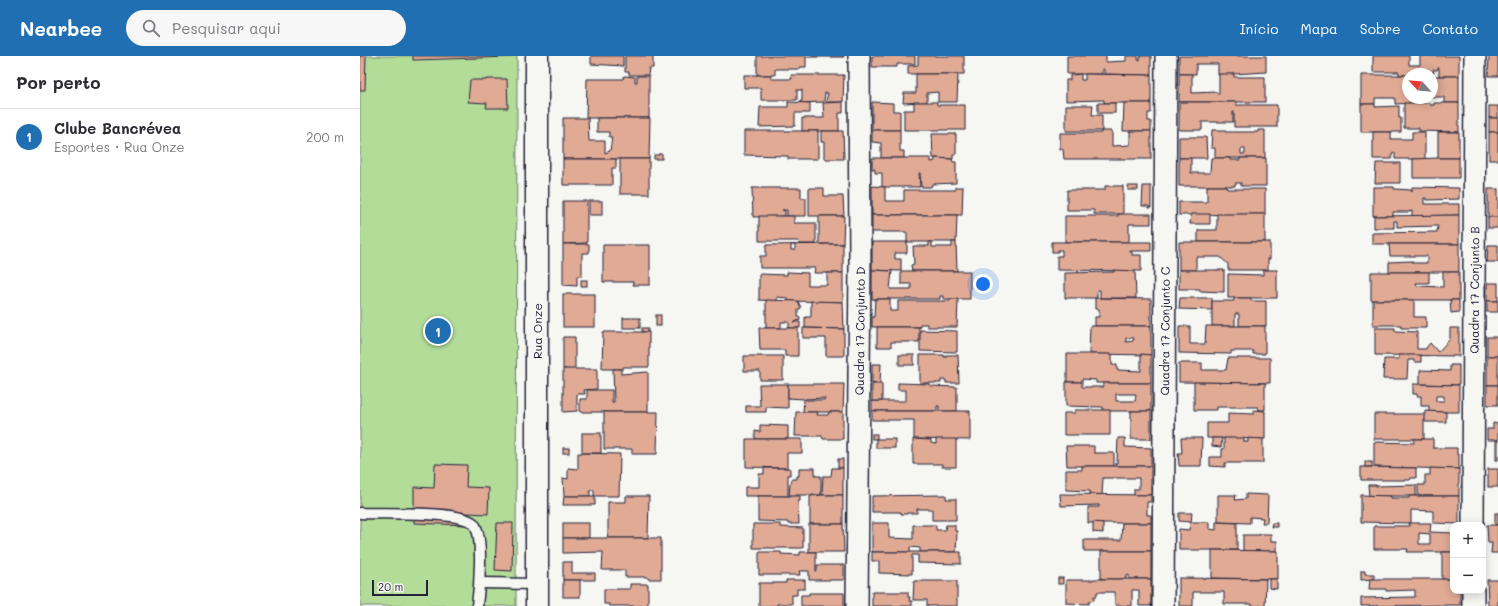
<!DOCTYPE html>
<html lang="pt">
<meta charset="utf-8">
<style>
:root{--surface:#fff;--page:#f7f7f7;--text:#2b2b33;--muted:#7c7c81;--line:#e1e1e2;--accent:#1f6fb2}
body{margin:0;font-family:Mali,sans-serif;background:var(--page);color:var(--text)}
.controls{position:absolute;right:12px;bottom:12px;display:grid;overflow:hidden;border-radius:8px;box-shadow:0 2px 10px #0003}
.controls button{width:36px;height:36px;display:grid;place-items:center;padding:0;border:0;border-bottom:1px solid var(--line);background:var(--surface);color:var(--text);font:20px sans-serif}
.compass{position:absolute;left:1042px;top:12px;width:36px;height:36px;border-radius:50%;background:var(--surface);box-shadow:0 2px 10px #0003;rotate:296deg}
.scale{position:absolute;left:12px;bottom:10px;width:56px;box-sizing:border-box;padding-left:4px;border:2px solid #22223b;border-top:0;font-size:11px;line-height:14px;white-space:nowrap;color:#22223b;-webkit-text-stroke:3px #f6f6f2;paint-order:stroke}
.you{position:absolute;left:623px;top:228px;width:14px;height:14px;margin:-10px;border:3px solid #fff;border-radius:50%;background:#1a73e8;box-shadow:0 0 0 6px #1a73e833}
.badge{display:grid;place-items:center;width:26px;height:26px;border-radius:50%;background:var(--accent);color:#fff;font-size:13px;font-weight:700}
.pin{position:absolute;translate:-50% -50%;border:2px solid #fff;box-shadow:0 1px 4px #0006}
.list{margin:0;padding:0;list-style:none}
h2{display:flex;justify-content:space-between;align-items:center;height:52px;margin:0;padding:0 16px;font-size:17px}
h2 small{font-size:13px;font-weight:400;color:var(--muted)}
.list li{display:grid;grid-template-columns:26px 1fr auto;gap:12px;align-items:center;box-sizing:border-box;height:56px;padding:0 16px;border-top:1px solid var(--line)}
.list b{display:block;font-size:15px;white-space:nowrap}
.list p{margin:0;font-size:13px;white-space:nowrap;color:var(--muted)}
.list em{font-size:13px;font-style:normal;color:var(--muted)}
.icon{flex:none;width:22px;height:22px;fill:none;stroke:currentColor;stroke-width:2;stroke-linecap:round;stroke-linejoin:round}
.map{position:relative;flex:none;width:1138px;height:550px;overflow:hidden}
header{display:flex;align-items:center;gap:24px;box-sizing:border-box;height:56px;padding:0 20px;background:var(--accent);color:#fff}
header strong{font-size:19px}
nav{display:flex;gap:22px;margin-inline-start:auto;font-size:14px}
.search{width:280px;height:36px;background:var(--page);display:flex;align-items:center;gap:10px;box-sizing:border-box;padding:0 14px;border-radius:22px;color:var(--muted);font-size:15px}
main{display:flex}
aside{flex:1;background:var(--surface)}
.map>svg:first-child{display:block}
</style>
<header>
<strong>Nearbee</strong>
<div class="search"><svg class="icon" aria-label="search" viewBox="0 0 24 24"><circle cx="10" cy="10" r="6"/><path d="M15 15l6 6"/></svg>Pesquisar aqui</div>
<nav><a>Início</a><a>Mapa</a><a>Sobre</a><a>Contato</a></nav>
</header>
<main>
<aside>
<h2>Por perto<small></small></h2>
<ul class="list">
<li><span class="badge">1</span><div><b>Clube Bancrévea</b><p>Esportes · Rua Onze</p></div><em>200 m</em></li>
</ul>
</aside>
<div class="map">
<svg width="1138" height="550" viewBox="0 0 1138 550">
<rect width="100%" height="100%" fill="#f6f6f2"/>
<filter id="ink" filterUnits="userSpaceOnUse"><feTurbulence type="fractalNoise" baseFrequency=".025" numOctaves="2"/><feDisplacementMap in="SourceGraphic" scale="8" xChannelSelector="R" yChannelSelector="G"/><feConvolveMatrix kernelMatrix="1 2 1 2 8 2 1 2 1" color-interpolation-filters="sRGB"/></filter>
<g filter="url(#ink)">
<path fill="#b3dc99" stroke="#6a7f6a" d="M0,0H157L156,550H0Z"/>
<g fill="#e0aa95" stroke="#22223b" fill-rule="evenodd">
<path d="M0,0H6L5,34H0Z"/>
<path d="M53,0H152V1L53,4Z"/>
<path d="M231,0H263V10L231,8Z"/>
<path d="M265,0H293V12H289L288,19H269V16H265Z"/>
<path d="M397,0H484V1H446V11H440V13H415V19H397Z"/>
<path d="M512,0H555V8H537V11H512Z"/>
<path d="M558,0H604V18H548V10L558,9Z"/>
<path d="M707,0H746V6L766,5V0H778V4H780V0H791V19L744,18V13H742V18H707Z"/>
<path d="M819,0H906V16L858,19V8H836V18H819Z"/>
<path d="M1013,0H1049V9H1060V0H1099V20H1079V12H1078L1077,14H1073L1074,17H1072V18H1048V19H1039V16H1013Z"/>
<path d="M1129,0H1138V20H1128Z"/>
<path d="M556,18H598L597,46H578V36L567,37V46L543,47L544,37H556Z"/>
<path d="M721,18V24H725V18L791,19V47H744V44L706,45V24H710V19Z"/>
<path d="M819,18H832V37L857,36V38L859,37V18H874V21H905V46H819Z"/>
<path d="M384,19H411V23H432L431,19H484L483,46H466L468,37H465L464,46L440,47V45H442V34H437V44H401V32H384Z"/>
<path d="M1001,19H1048V42H1054V47L1035,48V42H1015V48H1001Z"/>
<path d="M264,20L275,21V26H277V20H289V62H226L227,23H263Z"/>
<path d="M1072,20H1099V47H1084V41H1072Z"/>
<path d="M126,23H147L148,52H126L127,47L108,46L110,24H126Z"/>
<path d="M428,46L450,47V57H435V70L399,71L400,51H428Z"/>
<path d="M483,46V57H479V75H442V62H464L463,47Z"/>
<path d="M512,46L533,47V55H540V74H512Z"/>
<path d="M554,46H577V49H605V74H544V54H554Z"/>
<path d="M819,46H876V49H917V71H874V56H873V66H842V74H819Z"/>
<rect x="738" y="47" width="17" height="10"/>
<path d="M764,47H791V57H788V65H791V75H763Z"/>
<path d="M1044,47H1070V49H1074V47H1099V76L1059,75V72H1044Z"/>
<path d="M1001,48H1015V51L1039,50V62H1041V76H1001Z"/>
<path d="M706,49H733L732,59H742V75H706Z"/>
<rect x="1129" y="50" width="9" height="12"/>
<path d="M203,62H228L229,85H245V97L250,95L252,81H249V76H237V62H290L289,103H203Z"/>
<rect x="1129" y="62" width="9" height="14"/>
<path d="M512,74H540V95H544V102H521V87L512,86Z"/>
<path d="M852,74H865V76H898V74H905V102H855V92H851ZM881,93H885V98H881Z"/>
<path d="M384,75H458V103H428V100L384,99Z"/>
<path d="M461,75H483L484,103H464V86H461Z"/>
<path d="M741,75H752V90L770,89V75H791V103H704L703,93H700V77H741Z"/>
<path d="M1013,76H1031V83H1052V76H1065V103H1035V96L1032,97V103H1013Z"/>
<rect x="1078" y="76" width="21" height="26"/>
<rect x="1129" y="76" width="9" height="28"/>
<path d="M572,78H596V98H593V103L573,102Z"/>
<path d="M819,81H846L847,102H819Z"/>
<path d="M298,98H302V103H294V99H299Z"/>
<path d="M512,102H571V106L575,105V102L592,103L593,106H596V127L572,128L571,131H561L560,117H559L560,131H522V117H515V113H512Z"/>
<path d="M819,102H831V117H850L851,102H870V104H880V102H906V130H881V127H875V130H819Z"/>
<path d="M1078,102H1099V122H1053V103Z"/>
<path d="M203,103H256V112H252V129H203Z"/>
<rect x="260" y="103" width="29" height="35"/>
<path d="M1016,107H1040V127H1015Z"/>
<path d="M512,130L525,131V145H544V134H595V131H603L602,159H512Z"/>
<path d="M745,130H763V158H734V154H707V134H745Z"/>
<rect x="768" y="130" width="10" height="4"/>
<path d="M783,130H791V152H789V150H782Z"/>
<path d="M847,130H866L867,133H905V158L819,159V146H847Z"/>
<path d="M1013,131H1034V133L1051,134L1052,136V131L1099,132V143L1066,144V142H1064V148H1099V159L1052,160V155H1050V156H1033V160H1013Z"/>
<path d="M392,132H441V142H446V160H427V154H422L425,155V160L393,161Z"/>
<path d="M449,132H464V140H483L484,160H449Z"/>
<rect x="1128" y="133" width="10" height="28"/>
<path d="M203,145H227V187L203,188Z"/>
<rect x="229" y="145" width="13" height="14"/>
<path d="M758,158H791V168H769V186H705V160H758Z"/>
<path d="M831,158H850V168H830Z"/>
<path d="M857,158H905V186H838V174H857Z"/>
<path d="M512,159H597L596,186H547V177L546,176H512Z"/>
<path d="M1099,159V188H1012V177L1077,176L1078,170L1037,171V165H1034V172H1014V160Z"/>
<path d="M399,160H434V167H456V188H440L439,185H399Z"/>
<path d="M459,160H484L483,188H459Z"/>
<rect x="1128" y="161" width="10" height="11"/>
<path d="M512,186H547V197H535V203H541V215L512,214Z"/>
<path d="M569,186H572V191H592V186H596L597,215H552L551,209L554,208L553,190H569Z"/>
<path d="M692,186H791V195H768L772,196V199H781V215L697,214V200H702V194H698V196H692Z"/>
<path d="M819,186H910V203H908V214H868V208L860,201H836V214H819Z"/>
<path d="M203,188H229V197H222V220H217V230L203,229Z"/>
<path d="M483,188V217H454L455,212H400V200H406V189ZM431,189H435V194H431Z"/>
<path d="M1029,188H1099V216H1029V206L1053,205V207H1067V200H1030Z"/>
<path d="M243,189H290V229H273V226H243Z"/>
<path d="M1128,189H1138V206H1127Z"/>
<path d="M512,214L532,215L530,233H551V228H541V215H610V243H583V240H580V243H512Z"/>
<path d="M754,214L775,215L776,242H740V234H737V242H705V217L754,216Z"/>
<path d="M819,214H864V236L840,235V233H819Z"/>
<path d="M903,214H917V242H868V218L903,219Z"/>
<path d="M427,216L448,217V229H467V217H483V246L428,245V242L417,241V245L399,244V218L427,219Z"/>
<path d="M1011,216H1069V227H1056L1057,230L1083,231V216H1099V244H1011Z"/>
<rect x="221" y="224" width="6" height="6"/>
<rect x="1127" y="227" width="11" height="18"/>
<rect x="203" y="238" width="32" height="33"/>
<path d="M735,242L791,243V270H735V261H739V253H735Z"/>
<path d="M820,242H852V254L819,253Z"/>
<path d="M874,242H891V245H906V270H879V258H875V270H852V245H874Z"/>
<path d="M515,243H530V255H538V245H590V243H598L597,271H567V268H560V271H512V261H514Z"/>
<path d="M406,244L438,245L441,252L438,254V261H440V264L434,266H440V272H429V266H421V272H406Z"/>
<path d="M1013,244H1054V261H1066V272H1041V269H1013Z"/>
<path d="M1090,244H1099V256L1091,257Z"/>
<path d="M451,245L483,246L484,273L445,272V261H451Z"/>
<rect x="1127" y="245" width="11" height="11"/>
<rect x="296" y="259" width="5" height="11"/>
<rect x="263" y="262" width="17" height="10"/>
<path d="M730,270H791V299L729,298ZM766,282H774L773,285L766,286Z"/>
<path d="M819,270H830V288H845L846,270H905V298H893V295H871V298L819,297Z"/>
<path d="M517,271H559V286H531V291H517Z"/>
<rect x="282" y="272" width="6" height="4"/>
<path d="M399,272H438V300H425V294H400Z"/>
<path d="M443,272L484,273V300H466V282H443Z"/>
<path d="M1015,272H1035V275L1057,276V293H1066V292L1070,287L1078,296L1090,283V272H1099V300L1015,299Z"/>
<path d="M560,274L597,275V296L560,295Z"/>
<path d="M243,276H289V311H263V313H242Z"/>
<path d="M203,281H215V314L203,313Z"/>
<rect x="1127" y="281" width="11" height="19"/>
<path d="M707,298H752V309H757V314L781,315V298L791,299V327H736V324L722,323V326H707Z"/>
<rect x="539" y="299" width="15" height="10"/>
<path d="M560,299H584V301H586V299H598L599,327H586V324H581V327H560Z"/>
<path d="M1039,299H1061V306H1054V304H1048L1047,323H1023L1024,303H1039Z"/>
<path d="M384,300H423V324H400V315H384Z"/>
<rect x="1127" y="300" width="11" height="29"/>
<path d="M868,302H910V327L819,326V307H842V314H866Z"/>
<path d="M512,308H521L520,327L512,328Z"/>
<path d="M1090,309H1099V329L1060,328V314L1090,315Z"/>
<path d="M203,313H237V333L224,334L225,338H217V355L203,356Z"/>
<path d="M253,313H261V318L288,316V356H220V343H227V334H252V346H254Z"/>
<path d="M706,326H722V331H743V327H791V355H743V351L706,350ZM756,338H776L775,345H756Z"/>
<path d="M834,326L905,327V354H899L898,351H857V354H834Z"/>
<path d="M538,327L570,328V330L597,331V355H579V350H577V355H512V345H546V334H538Z"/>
<path d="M399,328H428V352L406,351V356H386V350H400Z"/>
<path d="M428,328H484L483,356H443L444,343L428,342ZM465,342L464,344H446L445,343Z"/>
<rect x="512" y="328" width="10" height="17"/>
<path d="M1053,328L1099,329V356H1069V350H1061V340H1057V338H1053ZM1076,340H1084V345H1076Z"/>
<rect x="1127" y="329" width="11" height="20"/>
<path d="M715,354H750V379H704V357H715Z"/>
<path d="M894,354L905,355V383L847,382V367H868V357L894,358Z"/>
<path d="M512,355H610V384L554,383V364H512Z"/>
<rect x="771" y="355" width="20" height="28"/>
<path d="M1065,355L1086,356V366H1065Z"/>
<path d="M244,356H298L297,398H272V393H244Z"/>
<path d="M436,356H458L457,359H468L469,356H483V383H463L462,380H435Z"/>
<rect x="1014" y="358" width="50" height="25"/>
<path d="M1133,367L1138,368V384H1127V373H1133Z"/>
<path d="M400,369L428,370V383H395V375L400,376Z"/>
<rect x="222" y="377" width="19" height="20"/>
<rect x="512" y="378" width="5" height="5"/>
<path d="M758,382H765V391L791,392V410H756V407H757Z"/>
<path d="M821,382H842L841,410H819L818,397H822Z"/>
<path d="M852,382H862L861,391L852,390Z"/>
<path d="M864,382H884V386H888V382L903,383V407H865V411L850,410V401H862V393H864Z"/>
<path d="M386,383H442V397H427V412L386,411Z"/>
<rect x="516" y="383" width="19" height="9"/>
<path d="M553,383L571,384V387L576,388V383H596V411H582V408H553Z"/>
<path d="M1054,383H1073V392H1097V399H1099V413L1014,411V386L1054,387Z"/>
<rect x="1136" y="384" width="2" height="20"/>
<path d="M706,390H734V397H754V410H707Z"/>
<rect x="203" y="392" width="6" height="5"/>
<path d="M218,397L260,398L259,440H234V434H230V440H204L203,422L208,423V412L218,413Z"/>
<rect x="478" y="403" width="5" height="9"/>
<rect x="1005" y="406" width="7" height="5"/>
<path d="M75,408L107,409L106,431L129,432L128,458L106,457V469L54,467V431L74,432Z"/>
<path d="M722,410H791V439H774V433H779V422H743L742,439L730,438V435L706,434V414H722Z"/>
<path d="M1001,411L1056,412V422H1051L1050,424H1001Z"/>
<path d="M404,412H430V419H428V440H385V431H399V418H404Z"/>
<path d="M439,412H455V420H461V439H429L430,428L431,427L432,423H437V420H439Z"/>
<path d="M472,412H483V439H462L463,420H471Z"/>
<path d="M1070,412L1099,413V440H1058V429H1065V419H1070Z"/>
<rect x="1128" y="413" width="10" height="18"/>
<path d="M1008,429H1016V430L1056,429V440H1009Z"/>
<path d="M700,438L791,439V446H787V459H791V467H728V451H739V449L701,450Z"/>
<path d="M886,438L908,439L907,467H902L903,462L890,461V467L858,466V439H876L875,444L886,443Z"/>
<path d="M462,439H483V468H450V440Z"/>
<path d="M586,439V443H596V464H572V453H557V457H547V458H541V456H512V440Z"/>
<path d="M1001,439L1031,440V442H1049V440H1099V468L1073,467V455L1051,454V467L1001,466Z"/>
<path d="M204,440H235V449H203Z"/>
<path d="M266,440H289L288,482H247L248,477V446H266Z"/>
<path d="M398,440H440V445H438L439,468H428V466L398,465Z"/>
<path d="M819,457H832L831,466L819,465Z"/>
<rect x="1135" y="457" width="3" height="12"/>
<path d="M733,466L743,467V477L733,476Z"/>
<path d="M830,466H849V473L856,474V466L877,467V494H819V473L829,474Z"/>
<path d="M137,467H153L152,515L135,514Z"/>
<rect x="203" y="467" width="26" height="15"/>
<path d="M512,467H529V482L553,483V469H576V474H585L586,469H595V475H597L596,496H560V492L550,491V496H512Z"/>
<path d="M762,467H791V495H724V484H761Z"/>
<path d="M912,467H917V471H911Z"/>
<path d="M1049,467H1071L1070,476L1093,477V496H1047L1048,493H1014V470H1050ZM1059,477L1070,478V488H1059Z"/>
<path d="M393,468H420V471L443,472V492H393Z"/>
<path d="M449,468H483L484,496H449Z"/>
<path d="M1127,469H1138V497H1131L1132,487H1128Z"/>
<path d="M899,478H911V485H917V495H883V479H900Z"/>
<path d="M203,482H301V523H288V521H265V514H242L243,496L203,497Z"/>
<path d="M852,494L918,495V523L852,522Z"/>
<path d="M741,495H791V523H769V519H766V523H741Z"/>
<path d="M399,496H421V498L440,499V496H456V515H457V509H484V524H449V515H439L440,519H399Z"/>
<path d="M512,496H601V508L558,507V499H552V518L519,517V505H512Z"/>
<rect x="1082" y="496" width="11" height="27"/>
<path d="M203,506H212V517H235V524H203Z"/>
<path d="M1001,515H1005V518H1014V523L1001,524Z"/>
<rect x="698" y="522" width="5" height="6"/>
<path d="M819,522L906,523L905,550H892V548H864V536H833V550H819Z"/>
<path d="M733,523H791V550H779V534H772V550L755,549V536H737V540H734V544L729,545V548L706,547V524H733Z"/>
<path d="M909,523H917V533L909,532Z"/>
<path d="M1010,523H1093V535H1100V549L1001,550V542L1055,541V534L1026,535V533H1009Z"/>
<rect x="203" y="524" width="17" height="17"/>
<path d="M426,524H445V533H437V539H432V548H417V550H399V527H426Z"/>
<path d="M1127,524H1138V550H1128Z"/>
<path d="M554,525H597V550H567V544H553Z"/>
<path d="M270,528H288V550H249V548H244V533H270Z"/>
<path d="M512,536H548V541H550L549,545H552V550H512Z"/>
<path d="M449,537H484V550H441V539H449Z"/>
</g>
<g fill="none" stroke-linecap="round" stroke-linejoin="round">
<defs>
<g id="lane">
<path d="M0,457C21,458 103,454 114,468C124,479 119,535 117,550"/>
<path d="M120,527L177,528"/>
</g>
<g id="street">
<path id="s1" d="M1113,469L1115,0"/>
<path id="s2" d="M497,550L500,207L499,0"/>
<path id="s3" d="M803,550L806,0"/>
<path d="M1113,550V535"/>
</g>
<path id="secondary" d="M177,0V550"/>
</defs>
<use href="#lane" stroke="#22223b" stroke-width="13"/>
<use href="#street" stroke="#22223b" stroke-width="24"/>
<use href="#secondary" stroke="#22223b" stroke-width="25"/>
<use href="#lane" stroke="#f6f6f2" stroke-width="10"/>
<use href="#street" stroke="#f6f6f2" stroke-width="21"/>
<use href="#secondary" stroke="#f6f6f2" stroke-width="22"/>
</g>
</g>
<g text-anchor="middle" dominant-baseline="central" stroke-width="3" stroke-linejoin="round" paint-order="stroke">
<g font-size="12" fill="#22223b" stroke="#f6f6f2">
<text stroke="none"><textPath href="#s1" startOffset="235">Quadra 17 Conjunto B</textPath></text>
<text transform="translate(177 275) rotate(-90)">Rua Onze</text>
<text stroke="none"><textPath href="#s2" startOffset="275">Quadra 17 Conjunto D</textPath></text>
<text stroke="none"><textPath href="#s3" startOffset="275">Quadra 17 Conjunto C</textPath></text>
</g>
</g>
</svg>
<div class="controls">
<button>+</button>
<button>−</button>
</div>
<svg class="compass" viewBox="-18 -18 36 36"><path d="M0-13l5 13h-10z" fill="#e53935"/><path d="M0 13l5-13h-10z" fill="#7c7c81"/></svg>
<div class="scale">20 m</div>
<div class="you"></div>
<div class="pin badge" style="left:78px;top:275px">1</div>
</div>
</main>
